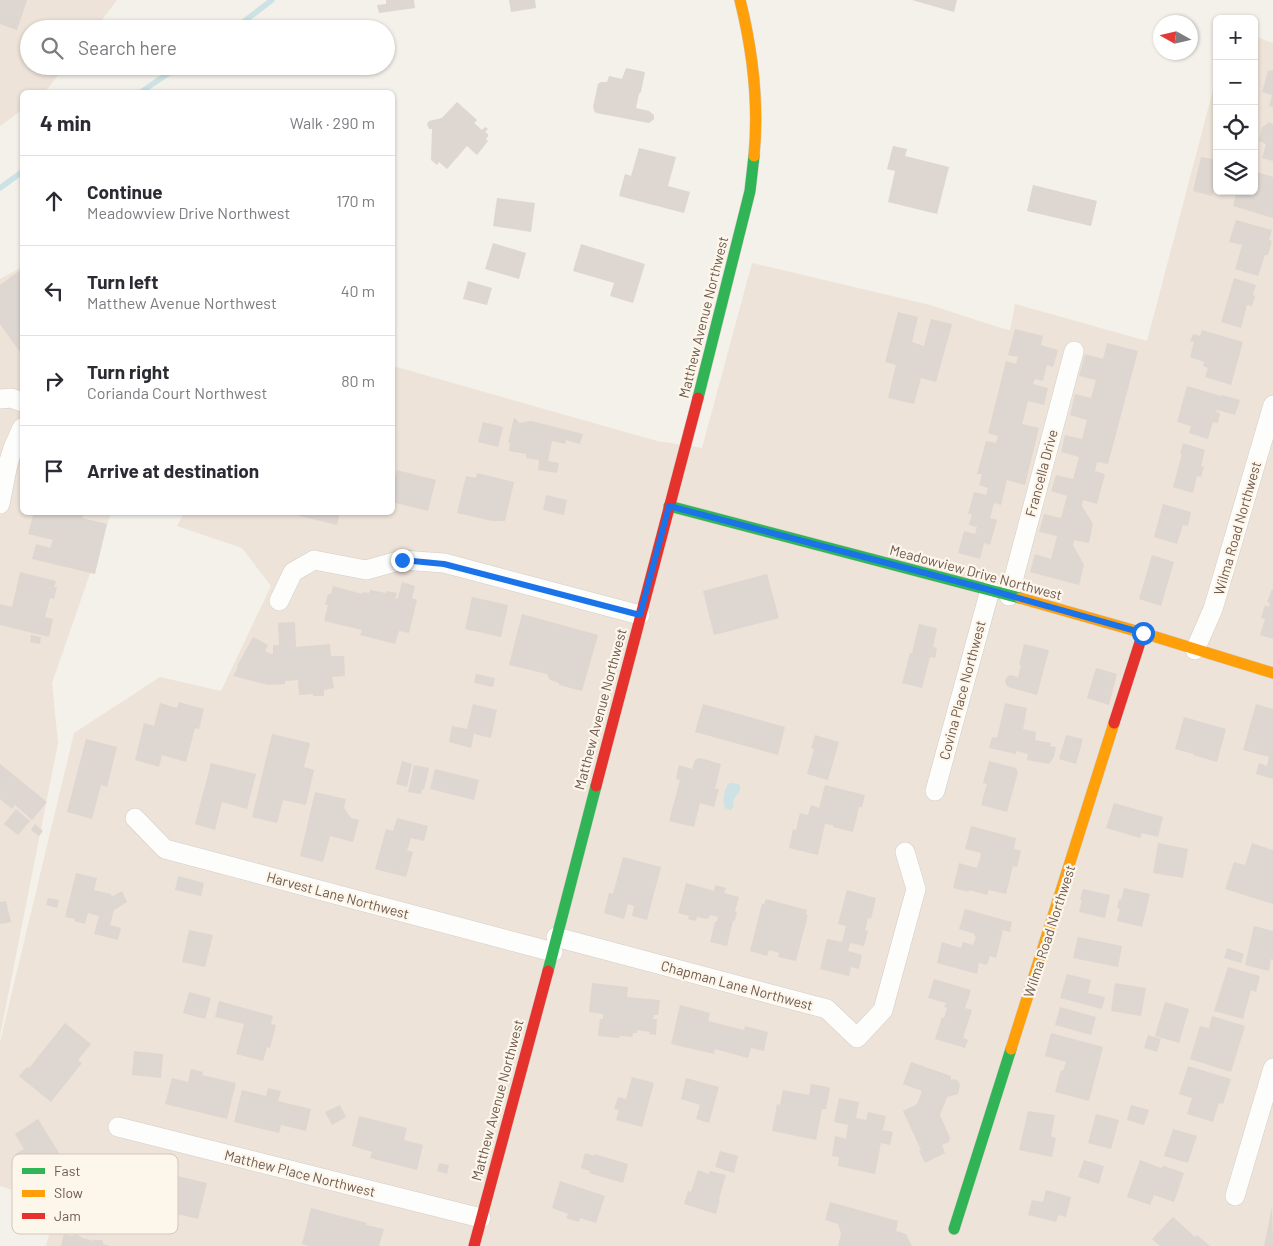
<!DOCTYPE html>
<meta charset="utf-8">
<style>
:root{--surface:#fff;--page:#f2f2f3;--text:#2b2b33;--muted:#7c7c81;--line:#e1e1e2}
body{margin:0;font-family:Barlow,sans-serif;background:var(--page);color:var(--text)}
.controls{position:absolute;right:15px;top:15px;display:grid;overflow:hidden;border-radius:8px;box-shadow:0 1px 4px #0004}
.controls button{width:45px;height:45px;display:grid;place-items:center;padding:0;border:0;border-bottom:1px solid var(--line);background:var(--surface);color:var(--text);font:25px sans-serif}
.compass{position:absolute;left:1153px;top:15px;width:45px;height:45px;border-radius:50%;background:var(--surface);box-shadow:0 1px 4px #0004;rotate:278deg}
.stop{position:absolute;width:15px;height:15px;margin:-11px;border:4px solid #1a73e8;border-radius:50%;background:#fff}
.stop.end{background:#1a73e8;border-color:#fff;box-shadow:0 1px 5px #0008}
.list{margin:0;padding:0;list-style:none}
h2{display:flex;justify-content:space-between;align-items:center;height:65px;margin:0;padding:0 20px;font-size:21px}
h2 small{font-size:16px;font-weight:400;color:var(--muted)}
.list li{display:grid;grid-template-columns:32px 1fr auto;gap:15px;align-items:center;box-sizing:border-box;height:90px;padding:0 20px;border-top:1px solid var(--line)}
.list b{display:block;font-size:19px;white-space:nowrap}
.list p{margin:0;font-size:16px;white-space:nowrap;color:var(--muted)}
.list em{font-size:16px;font-style:normal;color:var(--muted)}
.icon{flex:none;width:28px;height:28px;fill:none;stroke:currentColor;stroke-width:2;stroke-linecap:round;stroke-linejoin:round}
.map{position:relative;flex:none;width:1273px;height:1246px;overflow:hidden}
.search{position:absolute;background:var(--surface);box-shadow:0 1px 4px #0004;left:20px;top:20px;width:375px;height:55px;display:flex;align-items:center;gap:12px;box-sizing:border-box;padding:0 18px;border-radius:28px;color:var(--muted);font-size:19px}
.panel{position:absolute;background:var(--surface);box-shadow:0 1px 4px #0004;left:20px;top:90px;width:375px;height:425px;border-radius:8px}
.map>svg:first-child{display:block}
</style>
<div class="map">
<svg width="1273" height="1246" viewBox="0 0 1273 1246">
<rect width="100%" height="100%" fill="#f4f0ea"/>
<g fill="#ede3d8">
<path d="M0,0H117L95,29H29V66H65L45,92H22V110L0,126Z"/>
<path d="M1254,36L1273,43V1246H46L57,1204L0,1186V1042L74,733L160,677L221,691L271,586L242,548L177,526L184,513L392,512L393,366L657,441L702,448L752,263L930,305L1001,328L1010,330L1015,304L1147,341L1217,75V191H1254Z"/>
<path d="M22,267V512L111,513L52,683L58,743L0,1036V279Z"/>
</g>
<path fill="#cde2e4" d="M732,783L739,784C743,792 736,793 734,800C733,801 733,806 733,807L731,810L725,808C722,800 724,792 728,784Z"/>
<g fill="none" stroke-linecap="round" stroke-linejoin="round">
<g stroke="#cde2e4" stroke-width="5.5">
<path d="M234,29L272,0"/>
<path d="M141,92L179,66"/>
<path d="M0,188L22,172"/>
</g>
</g>
<g fill="#ded6d0">
<path d="M0,0H27L17,30L0,24Z"/>
<path d="M386,0H414L415,8L379,13L377,5L386,4Z"/>
<path d="M509,0H535L536,8L511,12Z"/>
<path d="M912,0H957L954,12Z"/>
<path d="M626,68L645,72L641,92L639,94L636,108L649,111L654,115V119L649,123L596,113L594,111L593,107L598,84L601,82H607L609,76L622,79Z"/>
<path d="M1273,70V107L1269,106L1272,95L1262,92L1268,71Z"/>
<path d="M457,102L477,120L474,123L482,130L485,127L488,129L485,132L488,134V136L486,139L488,141L477,155L467,146L447,169L439,162L437,165L431,160L432,129H429L427,124L429,121L442,118Z"/>
<path d="M1268,122L1273,124V161L1262,158L1266,144L1259,141L1262,127L1267,124Z"/>
<path d="M893,146L907,149L905,156L949,167L937,214L888,202L895,171L887,169Z"/>
<path d="M639,148L676,157L668,186L690,192L684,213L619,196L625,174L631,176Z"/>
<path d="M1201,157L1217,160V177L1212,196L1193,191Z"/>
<path d="M1254,171L1273,177V218L1233,206L1237,191H1254Z"/>
<path d="M1033,185L1097,201L1091,226L1027,211Z"/>
<path d="M497,198L535,203L531,232L493,226Z"/>
<path d="M1236,220L1272,230L1269,240L1272,241L1268,255H1265L1258,276L1235,269L1242,245L1229,242Z"/>
<path d="M493,243L526,253L519,279L485,269Z"/>
<path d="M581,244L645,264L633,303L610,296L614,283L573,271Z"/>
<path d="M22,269V355L0,324V285Z"/>
<path d="M1234,278L1256,285L1253,295L1255,296L1252,306L1247,305L1241,328L1221,322Z"/>
<path d="M468,281L492,288L487,305L463,299Z"/>
<path d="M898,312L918,317L912,342L924,346L931,319L952,324L936,382L921,378L914,404L888,398L896,365L885,362Z"/>
<path d="M1015,329L1043,336L1041,345L1058,350L1053,367L1047,365L1043,381L1035,379L1033,384L1048,388L1044,405L1028,401L1022,424L1039,428L1025,485L1007,480L1001,505L994,503L990,518L997,520L990,545L984,543L980,559L958,553L964,531L975,534L977,527L969,525L972,514H968L974,492L986,495L988,488L979,485L982,474H977L986,441L996,443L998,436L988,433L1006,361L1016,364L1018,357L1008,355Z"/>
<path d="M1202,330L1243,342L1231,385L1205,377L1208,368L1203,366L1204,362L1190,357L1194,342L1190,341L1193,334L1200,336Z"/>
<path d="M1107,343L1138,351L1108,464L1097,462L1095,471L1105,474L1097,504L1083,500L1082,506L1093,524L1089,543L1074,540L1073,545L1084,565L1079,585L1030,572L1035,554L1051,559L1057,536L1039,532L1044,514L1061,518L1067,496L1051,491L1056,475L1073,479L1079,457L1061,452L1065,435L1082,439L1087,420L1070,415L1075,394L1091,398L1096,380L1079,376L1085,354L1103,359Z"/>
<path d="M1187,386L1221,396L1222,395L1240,400L1235,415L1217,410L1216,412L1220,413L1218,423L1213,422L1208,439L1189,433L1191,426L1177,422Z"/>
<path d="M514,418L516,419L519,423L531,421L583,434L580,444L566,440L565,444L552,441L548,461L559,463L557,473L538,470L539,460L526,458V454L509,451L510,443H508Z"/>
<path d="M483,422L503,427L498,447L478,442Z"/>
<path d="M1183,443L1205,450L1201,466L1204,467L1201,477L1197,476L1193,493L1173,487L1182,454H1180Z"/>
<path d="M397,470L436,480L428,511L392,502V487Z"/>
<path d="M477,473L514,482L505,521H492L457,513L466,476L476,478Z"/>
<path d="M546,495L567,500L564,515L543,510Z"/>
<path d="M1163,504L1191,512L1188,526L1183,525L1177,544L1154,537Z"/>
<path d="M34,512H46L57,515L58,512H84L82,518L107,524L95,574L32,559L36,544L50,548L53,540L28,534Z"/>
<path d="M297,512H340L337,525L296,515Z"/>
<path d="M1152,555L1174,562L1161,606L1139,599Z"/>
<path d="M20,572L56,581L54,587H57L54,599L50,598L45,617L53,619L49,637L0,625V604L12,607Z"/>
<path d="M767,574L779,618L714,635L703,591Z"/>
<path d="M402,582L415,586L412,598L417,600L409,633L399,631L395,644L360,635L362,630L324,621L328,605H325L328,594H331L333,586L362,594L363,592L369,593L370,590L386,593L387,591L397,593L395,599L398,598Z"/>
<path d="M1272,589L1273,590V639L1260,635L1265,619L1261,618L1265,605L1269,607L1270,603L1267,602Z"/>
<path d="M472,597L508,605L501,637L465,629Z"/>
<path d="M522,614L598,635L582,691L559,685V683L550,680L547,674L509,665Z"/>
<path d="M295,622L296,647L330,644L331,656H344L345,676L332,677L334,688L324,690V696H313V694L299,695L298,680L285,681V684L268,685L233,676L238,667L237,666L253,637L268,645L265,651L271,654H273V645H279L278,623Z"/>
<path d="M919,624L937,628L933,647L937,648L935,658L930,657L922,688L902,683L910,653H912Z"/>
<path d="M31,635L41,637L40,644L30,642Z"/>
<path d="M1024,644L1049,650L1037,695L1008,687L1006,684L1005,680L1007,677L1010,675L1018,677L1021,665H1019Z"/>
<path d="M1096,668L1117,674L1109,705L1087,698Z"/>
<path d="M476,674L495,678L493,687L474,683Z"/>
<path d="M179,702L204,709L199,729L195,728L186,762L162,755L159,767L135,760L144,723L154,726L160,703L177,708Z"/>
<path d="M1005,703L1027,708L1023,729L1036,732L1035,740L1051,743L1050,746L1056,747L1054,757L1049,764L1027,760L1028,754L1016,751V754L989,748L992,737L997,738Z"/>
<path d="M473,704L497,710L491,738L474,734L471,748L449,742L452,726L467,729Z"/>
<path d="M703,704L785,727L778,755L695,732Z"/>
<path d="M1256,704L1273,709V779L1256,774L1259,763L1267,766L1269,757L1243,750Z"/>
<path d="M1184,717L1226,729L1217,762L1193,755L1194,754L1175,749Z"/>
<path d="M272,734L310,743L304,767L314,770L306,805L283,800L277,823L252,817Z"/>
<path d="M815,735L839,742L828,780L807,774L814,749L811,748Z"/>
<path d="M1066,735L1083,739L1076,764L1059,759Z"/>
<path d="M86,739L117,747L107,787L101,785L92,819L67,812Z"/>
<path d="M700,758L721,764L715,789H719L714,807L700,803L694,827L669,821L680,780L676,779L679,765L692,769L695,760Z"/>
<path d="M402,761L412,764L407,787L396,784Z"/>
<path d="M989,761L1016,768L1018,772L1007,812L981,805L987,784L983,783Z"/>
<path d="M211,763L256,774L247,809L222,802L215,830L195,824Z"/>
<path d="M0,764L47,802L32,820L15,805L12,809L0,799Z"/>
<path d="M414,765L429,768L424,790L422,789L421,794L408,792Z"/>
<path d="M435,769L479,780L474,800L430,789Z"/>
<path d="M825,785L865,795L862,807H859L853,832L833,827V825L825,824L818,855L789,848L793,829L796,830L800,813L808,815L811,805L819,808Z"/>
<path d="M315,792L346,799L344,808L351,818L359,820L353,842L330,836L323,862L300,856Z"/>
<path d="M1114,803L1163,817L1158,837L1142,833L1140,838L1106,828Z"/>
<path d="M16,809L30,821L18,835L4,824Z"/>
<path d="M397,818L428,826L424,841L411,838L407,850L413,852L406,877L375,869L386,829L393,831Z"/>
<path d="M35,824L43,831L39,836L31,830Z"/>
<path d="M971,826L1016,838L1014,849L1021,851L1017,867L1013,866L1006,894L989,890L987,895L969,890V892L953,888L959,863L977,868L979,860H980L981,853L965,849Z"/>
<path d="M1158,843L1188,849L1183,878L1153,873Z"/>
<path d="M1252,843L1273,850V904L1225,889L1234,862L1245,865Z"/>
<path d="M623,857L661,867L647,920L632,916L634,906L628,904L624,919L604,913L609,893L613,894Z"/>
<path d="M76,873L97,878L94,890L111,894L112,897L122,891L127,902L114,910L110,925L121,928L118,940L94,934L99,916L88,913L85,924L74,921L75,919L65,917Z"/>
<path d="M178,876L204,883L201,896L175,890Z"/>
<path d="M686,883L714,891L715,885L726,888L724,893L739,897L735,911L737,912L735,920L733,921L727,946L710,942L715,922L717,921L718,917L710,915L709,918L706,919L697,917L696,921L688,919L689,916L678,913Z"/>
<path d="M1124,888L1150,894L1142,927L1117,921L1120,909L1117,908L1119,899L1121,900Z"/>
<path d="M1083,889L1110,895L1105,918L1079,912L1082,900H1080Z"/>
<path d="M847,890L876,898L871,919L868,918L865,930L868,931L864,946L850,943L848,951L862,955L859,969L851,967L849,976L820,969L827,939L842,942L846,926L838,924Z"/>
<path d="M48,898L59,900L57,908L46,905Z"/>
<path d="M766,899L807,910L806,915H808L796,961L778,957L779,953L769,950L767,956L750,951L762,904H764Z"/>
<path d="M6,901L11,922L0,924V902Z"/>
<path d="M965,909L1012,922L1010,932L1003,930L996,958L990,956L987,965L979,963L977,974L937,963L942,942L961,948L963,942L973,945L976,937L974,936L975,934L959,929Z"/>
<path d="M1254,926L1273,931V960L1271,959L1269,971L1245,965Z"/>
<path d="M189,930L213,935L205,967L182,962Z"/>
<path d="M1078,937L1122,946L1118,967L1073,958Z"/>
<path d="M1227,948L1244,954L1241,963L1224,958Z"/>
<path d="M1228,967L1260,976L1256,992L1251,990L1243,1019L1214,1011Z"/>
<path d="M1067,974L1091,980L1088,993L1105,997L1102,1009L1060,998Z"/>
<path d="M934,979L971,990L965,1008L972,1010L963,1038L968,1040L965,1048L935,1039L942,1017L944,1018L947,1008L944,1007L946,1003L928,998Z"/>
<path d="M592,983L628,987L627,997L660,1000L658,1015H654L653,1019H657L656,1035L649,1034L650,1032L637,1030V1033H633L632,1037L620,1036L619,1038L598,1036L600,1019H603V1014L589,1012Z"/>
<path d="M1115,983L1146,988L1141,1016L1111,1011Z"/>
<path d="M189,992L211,998L205,1019L183,1013Z"/>
<path d="M219,1001L273,1016L271,1024L276,1025L270,1048L267,1047L263,1061L236,1054L244,1024L215,1017Z"/>
<path d="M1165,1002L1189,1009L1179,1043L1155,1036Z"/>
<path d="M680,1005L710,1013L708,1021L744,1030L745,1026L768,1032L764,1051L751,1048L748,1058L715,1049L714,1054L671,1044Z"/>
<path d="M1060,1007L1096,1017L1091,1035L1055,1025Z"/>
<path d="M1212,1016L1245,1026L1231,1072L1190,1059L1200,1026L1209,1028Z"/>
<path d="M65,1023L91,1044L78,1060L82,1063L51,1102L19,1076L27,1067L29,1068Z"/>
<path d="M1051,1033L1103,1047L1089,1101L1055,1092L1061,1070L1063,1071L1066,1062L1045,1056Z"/>
<path d="M1148,1035L1161,1039L1157,1052L1144,1048Z"/>
<path d="M134,1051L163,1054L161,1078L132,1075Z"/>
<path d="M911,1062L951,1076V1080L955,1079L958,1081L960,1085L958,1094L947,1097L940,1115L950,1138L949,1142L942,1145L945,1153L925,1163L919,1151L921,1150L903,1111L917,1104L922,1091L903,1084Z"/>
<path d="M1188,1066L1231,1079L1223,1104L1219,1103L1213,1122L1187,1114L1192,1098L1179,1094Z"/>
<path d="M191,1069L203,1072L202,1075L236,1083L227,1119L165,1104L172,1078L188,1082Z"/>
<path d="M632,1077L654,1083L642,1127L616,1120L619,1110L614,1109L618,1097L626,1099Z"/>
<path d="M686,1078L719,1087L709,1123L696,1119L700,1105L681,1099Z"/>
<path d="M811,1084L828,1087L830,1089L826,1109H822L816,1140L772,1131L777,1104L780,1105L783,1090L809,1095Z"/>
<path d="M268,1088L281,1091L278,1101L311,1109L306,1131L281,1125L279,1133L234,1122L242,1090L266,1096Z"/>
<path d="M839,1098L859,1102L856,1118L866,1120L868,1112L886,1116L883,1130L893,1132L890,1145L881,1143L875,1174L838,1166L839,1157L832,1156L835,1136L846,1139L848,1125L834,1122Z"/>
<path d="M340,1105L346,1117L332,1125L325,1112Z"/>
<path d="M1131,1105L1149,1110L1144,1125L1127,1120Z"/>
<path d="M1028,1111L1055,1115L1051,1136L1056,1138L1052,1157L1019,1150Z"/>
<path d="M1096,1114L1119,1120L1111,1149L1088,1143Z"/>
<path d="M359,1116L407,1128L404,1140L423,1145L417,1170L370,1158L372,1152L352,1146Z"/>
<path d="M38,1119L72,1174L39,1194L15,1154L24,1149L15,1134Z"/>
<path d="M1173,1129L1197,1136L1188,1163L1164,1156Z"/>
<path d="M720,1151L738,1156L734,1173L715,1167Z"/>
<path d="M585,1153L595,1156V1154L628,1164L623,1183L589,1173L590,1171L581,1168Z"/>
<path d="M1084,1160L1104,1166L1099,1184L1078,1177Z"/>
<path d="M1140,1160L1161,1168L1164,1166L1184,1173L1174,1202L1154,1195L1150,1205L1127,1197Z"/>
<path d="M439,1163L449,1165L447,1174L437,1171Z"/>
<path d="M144,1168L207,1183L198,1219L136,1204Z"/>
<path d="M698,1170L709,1174L710,1171L726,1175L719,1199L720,1200L716,1214L684,1204L688,1191L691,1192Z"/>
<path d="M560,1181L605,1196L596,1223L580,1218L579,1222L566,1218L568,1214L552,1208Z"/>
<path d="M1046,1190L1071,1197L1066,1217L1058,1215L1056,1222L1028,1215L1032,1200L1043,1202Z"/>
<path d="M830,1202L898,1221L896,1231L906,1234L912,1246H838L841,1233L838,1224L825,1220Z"/>
<path d="M1272,1207L1273,1246H1264Z"/>
<path d="M311,1208L367,1223L366,1225L384,1229L379,1246H308L302,1244Z"/>
<path d="M1173,1217L1195,1237L1197,1235L1210,1246H1160L1152,1239Z"/>
<path d="M64,1234L72,1236L75,1234L78,1235L82,1238L94,1241V1240H101L103,1241V1244L110,1246H61Z"/>
</g>
<g fill="none" stroke-linecap="round" stroke-linejoin="round">
<defs>
<g id="street">
<path d="M0,399L11,398L22,402"/>
<path d="M0,504L8,464L13,448L22,428"/>
<path d="M1009,596L1074,351"/>
<path d="M279,601L293,572L314,560L366,570L402,560L444,563L640,615"/>
<path d="M1195,650L1213,609L1273,405"/>
<path d="M935,791L990,590"/>
<path d="M135,818L165,849L553,952"/>
<path d="M556,937L827,1009L857,1038L883,1010L916,889L905,852"/>
<path d="M118,1127L481,1218"/>
<path d="M1235,1196L1273,1068"/>
</g>
<g id="fast">
<path d="M698,398L745,211L750,191L754,156"/>
<path d="M669,506L1020,598"/>
<path d="M548,971L596,786"/>
<path d="M954,1229L1011,1049"/>
</g>
<g id="slow">
<path d="M740,0C753,52 759,103 754,156"/>
<path d="M1020,598L1143,633L1273,673"/>
<path d="M1011,1049L1114,723"/>
</g>
<g id="jam">
<path d="M1114,723L1143,633"/>
<path d="M596,786L698,398"/>
<path d="M474,1246L548,971"/>
</g>
</defs>
<use href="#street" stroke="#d3cdc8" stroke-width="20"/>
<use href="#fast" stroke="#d4cdc6" stroke-width="12"/>
<use href="#slow" stroke="#d4cdc6" stroke-width="12"/>
<use href="#jam" stroke="#d4cdc6" stroke-width="12"/>
<use href="#street" stroke="#fdfdfc" stroke-width="19"/>
<use href="#fast" stroke="#30b455" stroke-width="11"/>
<use href="#slow" stroke="#ff9f0a" stroke-width="11"/>
<use href="#jam" stroke="#e5322d" stroke-width="11"/>
</g>
<g fill="none" stroke-linecap="round" stroke-linejoin="round">
<path stroke="#1a73e8" stroke-width="6" d="M402,560L444,564L640,615L669,506L990,590L1143,633"/>
</g>
<g text-anchor="middle" dominant-baseline="central" stroke-width="4.5" stroke-linejoin="round" paint-order="stroke">
<g font-size="14" fill="#6f594d" stroke="#fdf6eb">
<text transform="translate(703 317) rotate(-76)">Matthew Avenue Northwest</text>
<text transform="translate(1041 473) rotate(-75)">Francella Drive</text>
<text transform="translate(1237 528) rotate(-74)">Wilma Road Northwest</text>
<text transform="translate(976 572) rotate(15)">Meadowview Drive Northwest</text>
<text transform="translate(962 690) rotate(-75)">Covina Place Northwest</text>
<text transform="translate(600 709) rotate(-75)">Matthew Avenue Northwest</text>
<text transform="translate(338 895) rotate(15)">Harvest Lane Northwest</text>
<text transform="translate(1049 931) rotate(-72)">Wilma Road Northwest</text>
<text transform="translate(737 985) rotate(15)">Chapman Lane Northwest</text>
<text transform="translate(497 1100) rotate(-75)">Matthew Avenue Northwest</text>
<text transform="translate(300 1173) rotate(14)">Matthew Place Northwest</text>
</g>
</g>
<rect x="12" y="1154" width="166" height="80" rx="8" fill="#fdf6eb" stroke="#d2c7bc" stroke-width="1"/>
<rect x="22" y="1168" width="23" height="6" fill="#30b455"/>
<rect x="22" y="1190" width="23" height="7" fill="#ff9f0a"/>
<rect x="22" y="1213" width="23" height="6" fill="#e5322d"/>
<g font-size="14" fill="#6f594d">
<text x="54" y="1176">Fast</text>
<text x="54" y="1198">Slow</text>
<text x="54" y="1221">Jam</text>
</g>
</svg>
<div class="controls">
<button>+</button>
<button>−</button>
<button><svg class="icon" aria-label="locate" viewBox="0 0 24 24"><circle cx="12" cy="12" r="6"/><path d="M12 2v4M12 18v4M2 12h4M18 12h4"/></svg></button>
<button><svg class="icon" aria-label="layers" viewBox="0 0 24 24"><path d="M12 4l9 5-9 5-9-5zM3 14l9 5 9-5"/></svg></button>
</div>
<svg class="compass" viewBox="-18 -18 36 36"><path d="M0-13l5 13h-10z" fill="#e53935"/><path d="M0 13l5-13h-10z" fill="#7c7c81"/></svg>
<div class="stop" style="left:1143px;top:633px"></div>
<div class="stop end" style="left:402px;top:560px"></div>
<div class="search"><svg class="icon" aria-label="search" viewBox="0 0 24 24"><circle cx="10" cy="10" r="6"/><path d="M15 15l6 6"/></svg>Search here</div>
<section class="panel">
<h2>4 min<small>Walk · 290 m</small></h2>
<ul class="list">
<li><svg class="icon" aria-label="ahead" viewBox="0 0 24 24"><path d="M12 20V5M6 11l6-6 6 6"/></svg><div><b>Continue</b><p>Meadowview Drive Northwest</p></div><em>170 m</em></li>
<li><svg class="icon" aria-label="left" viewBox="0 0 24 24"><path d="M17 20v-9H6M10 6l-5 5 5 5"/></svg><div><b>Turn left</b><p>Matthew Avenue Northwest</p></div><em>40 m</em></li>
<li><svg class="icon" aria-label="right" viewBox="0 0 24 24"><path d="M7 20v-9h11M14 6l5 5-5 5"/></svg><div><b>Turn right</b><p>Corianda Court Northwest</p></div><em>80 m</em></li>
<li><svg class="icon" aria-label="arrive" viewBox="0 0 24 24"><path d="M6 21V4h12l-3 4 3 4H6"/></svg><div><b>Arrive at destination</b></div></li>
</ul>
</section>
</div>
